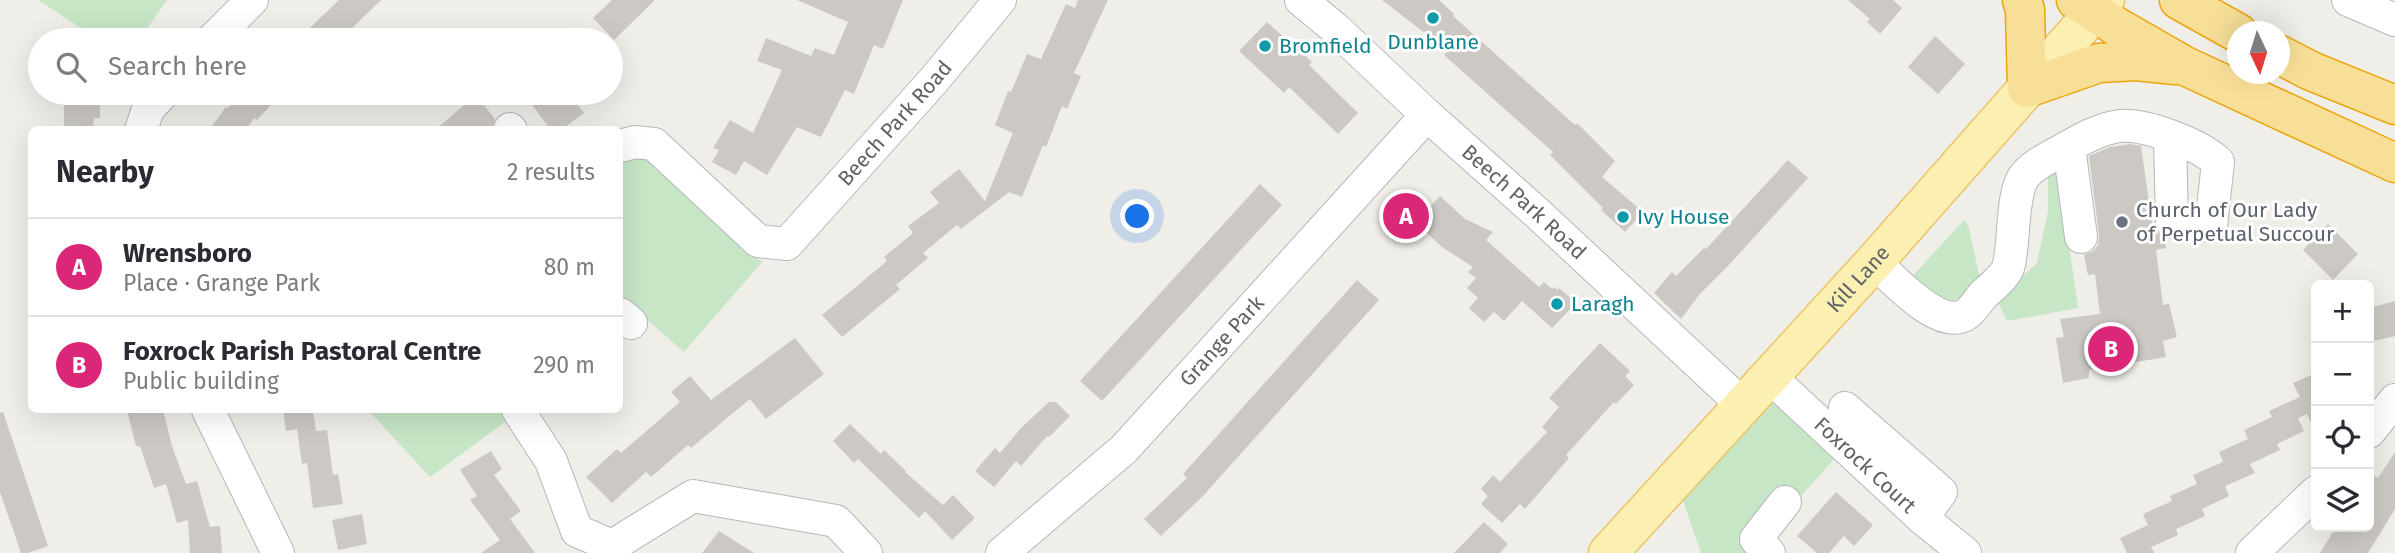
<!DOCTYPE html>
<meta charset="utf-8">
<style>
body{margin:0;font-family:"Fira Sans",sans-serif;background:#f2f2f3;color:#2b2b33}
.controls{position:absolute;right:21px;bottom:21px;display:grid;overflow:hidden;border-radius:10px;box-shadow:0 7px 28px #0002}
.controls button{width:63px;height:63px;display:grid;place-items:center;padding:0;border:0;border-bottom:2px solid #e1e1e2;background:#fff;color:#2b2b33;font:35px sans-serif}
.compass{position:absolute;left:2227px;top:21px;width:63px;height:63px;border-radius:50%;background:#fff;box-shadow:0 7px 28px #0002;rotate:176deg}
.you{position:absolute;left:1138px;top:217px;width:24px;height:24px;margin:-18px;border:5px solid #fff;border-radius:50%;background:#1a73e8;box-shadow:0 0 0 10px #1a73e833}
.badge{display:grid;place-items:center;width:46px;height:46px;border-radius:50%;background:#db2777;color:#fff;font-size:23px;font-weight:700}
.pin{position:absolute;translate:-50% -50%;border:4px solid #fff;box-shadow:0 2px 7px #0006}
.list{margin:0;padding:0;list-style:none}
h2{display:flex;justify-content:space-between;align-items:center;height:91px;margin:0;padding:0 28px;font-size:30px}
h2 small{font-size:23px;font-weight:400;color:#7c7c81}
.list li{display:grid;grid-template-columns:46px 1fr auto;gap:21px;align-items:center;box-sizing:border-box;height:98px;padding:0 28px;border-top:2px solid #e1e1e2}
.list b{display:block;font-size:26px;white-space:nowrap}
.list p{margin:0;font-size:23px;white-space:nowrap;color:#7c7c81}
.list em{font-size:23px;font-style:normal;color:#7c7c81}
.icon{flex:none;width:38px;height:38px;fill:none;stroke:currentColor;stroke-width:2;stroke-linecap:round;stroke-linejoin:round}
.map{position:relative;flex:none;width:2395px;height:553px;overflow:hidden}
.search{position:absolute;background:#fff;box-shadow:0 7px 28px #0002;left:28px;top:28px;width:595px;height:77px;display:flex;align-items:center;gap:18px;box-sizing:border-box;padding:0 24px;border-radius:38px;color:#7c7c81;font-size:26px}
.panel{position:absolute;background:#fff;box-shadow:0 7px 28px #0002;left:28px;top:126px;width:595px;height:287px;border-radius:10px}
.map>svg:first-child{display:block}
.green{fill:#c6e6c6}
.building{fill:#ccc9c4}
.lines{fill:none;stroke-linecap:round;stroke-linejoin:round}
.minor-casing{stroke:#b5b7bb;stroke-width:34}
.major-casing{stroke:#eac566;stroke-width:41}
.highway-casing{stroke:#eba50d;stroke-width:41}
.minor{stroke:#fff;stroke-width:32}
.major{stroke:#fbefb2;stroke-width:38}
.highway{stroke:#f7df97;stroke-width:38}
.culture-dot{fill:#0f9aa8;stroke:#fff;stroke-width:2.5}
.worship-dot{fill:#6b7280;stroke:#fff;stroke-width:2.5}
.labels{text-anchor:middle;stroke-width:6;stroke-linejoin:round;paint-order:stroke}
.culture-label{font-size:21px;fill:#0d838f;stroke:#fff;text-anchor:start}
.street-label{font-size:21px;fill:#5f6267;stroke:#fff}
.worship-label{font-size:21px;fill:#5b616d;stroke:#fff;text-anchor:start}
</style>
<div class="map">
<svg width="2395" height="553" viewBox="0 0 2395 553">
<rect width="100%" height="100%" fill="#f0eee8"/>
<!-- green -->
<path class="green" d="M38 0H167L139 40H99Z
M643 155 762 262 684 352 620 296V162Z
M2059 173 2078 308 2007 321 1997 300 2037 263 2048 211V174Z
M1964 220 1969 228 1980 279 1974 297 1948 309 1909 280Z
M1773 402 1834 459 1750 553H1701L1682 498Z
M368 410H504L509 419 430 477Z"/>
<!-- building -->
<path class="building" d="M339 0H381L340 40H297Z
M612 0H655L614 40 593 18Z
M797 0H903L883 49 874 45 854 94 845 90 821 137 797 127 767 175 744 161 736 175 712 162 719 150 713 148 730 120 753 133 782 70 757 61 766 38 811 56 815 48 834 55 848 22Z
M1078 0H1108L1074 73 1081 76 1067 109 1062 106 1046 147 1043 145 1022 197 1009 192 961 229 957 225 923 253 928 258 896 285 900 289 842 337 822 315 887 261 884 257 913 233 908 226 939 203 930 192 959 169 985 201 1013 133 995 125 1008 91 1011 92 1027 54 1041 59 1066 4 1075 8Z
M1382 0H1439L1454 14 1453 16 1575 125 1577 123 1615 161 1602 177 1643 212 1625 232 1601 210 1603 208 1550 155 1553 152 1444 55 1448 51Z
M1848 0H1893L1902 8 1880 34 1867 22 1870 19Z
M1267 22 1312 62 1309 65 1358 113 1338 134 1289 87 1284 93 1239 51Z
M1935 36 1965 64 1938 94 1908 67Z
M78 93H100V118H94L93 130H64V105H78Z
M242 93H282L257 120 254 118 246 130H209L226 107 228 108Z
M523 93H569L584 113 561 130H551Z
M476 95 495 119 492 130H435Z
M2130 144 2141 146 2152 223 2156 231 2165 238 2166 248 2156 250 2163 305 2169 304 2177 337 2163 341 2166 357 2089 370V378L2063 383 2056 338 2064 337 2060 319 2100 314 2095 274 2088 275 2084 255 2093 251 2098 245 2099 235 2089 156 2110 147Z
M1788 160 1808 178 1728 266 1699 295 1681 319 1654 293 1672 272 1676 276 1704 248 1706 249Z
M1260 184 1282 205 1102 401 1080 381Z
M1411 193 1428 209 1440 196 1465 219 1493 232 1486 240 1539 287 1544 282 1552 289 1554 287 1557 290 1559 288 1576 303 1552 328 1522 301 1504 321 1494 312 1484 322 1469 308 1478 298 1467 288 1476 278 1468 272 1473 267 1442 247 1416 223 1401 239 1384 222Z
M2328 224 2358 254 2333 280 2303 250Z
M1357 280 1379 300 1202 497 1161 536 1144 519 1187 478 1183 474Z
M2395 301V336L2369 342V308Z
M795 338 824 374 766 419 750 399 691 448 688 445 651 477 646 472 612 503 586 477 617 449 621 453 680 402 671 392 690 376 711 400Z
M1600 343 1630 371 1625 376 1634 385 1616 404 1614 402 1566 455 1569 458 1525 509 1520 504 1502 523 1481 504 1488 496 1481 489 1493 475 1500 482 1547 432 1542 427 1559 407 1549 398Z
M2316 373V434L2307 414 2298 418 2304 431 2277 444 2280 450 2250 464 2255 473 2225 486 2229 496 2202 509 2205 516 2176 529 2178 535 2151 547 2154 553H2127L2120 538 2148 525 2143 514 2172 501 2170 496 2197 484 2193 475 2223 462 2219 452 2248 439 2244 430 2272 417 2269 411 2300 397 2293 383Z
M1049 402H1056L1070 416 1049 437 1047 436 1021 466 1016 461 994 487 975 471 995 448 1000 453 1022 427Z
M127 410H163L172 446 186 484 197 481 210 527 220 526 222 553H190L188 520 177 523 166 484 154 488 140 446H136Z
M283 410H313L316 431 327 430 333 475 338 474 343 504 313 508 307 463 302 464 297 429 286 431Z
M3 412 48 546 28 553H21L0 492V413Z
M850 424 881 454 884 450 906 471 905 472 943 505 953 495 975 518 952 540 925 511 919 518 858 459 854 463 833 441Z
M491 451 502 469 494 475 521 511 510 519 535 553H481L500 540 470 500 477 496 460 470Z
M2395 452V509L2368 553H2320L2333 532 2335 533 2339 527H2369V472L2378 478Z
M1836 492 1873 525 1854 546 1844 536 1829 553H1817L1797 536Z
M362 514 367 544 338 550 332 520Z
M1484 522 1508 544 1500 553H1454Z
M719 531 754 553H702Z"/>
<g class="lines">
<!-- minor casing -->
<g class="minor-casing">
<g id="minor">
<path id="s1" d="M1301 0 1337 30 1427 115 1536 212 1744 406"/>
<path d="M2348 0 2395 20"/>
<path d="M212 40 252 0"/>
<path d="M510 129 511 130"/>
<path d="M141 130 148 109 163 93"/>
<path id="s2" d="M620 146 635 142 654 144 758 241 787 244 934 80 1000 0"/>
<path d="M2069 147 2081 237"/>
<path d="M1874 262C1894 279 1938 330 1965 315 1972 311 1978 301 1983 295 1991 288 2004 277 2008 268 2015 245 2011 198 2023 178 2030 167 2046 159 2057 153 2077 142 2097 129 2120 126 2145 123 2200 145 2218 162L2211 226 2172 222 2170 137"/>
<path d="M620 314 631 323"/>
<path id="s3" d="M1769 376 1922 518 1965 553"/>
<path d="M1845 408 1941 492 1922 518"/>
<path d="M208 410 278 553"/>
<path d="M518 410 551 461 577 531 612 546 693 496 836 521 866 553"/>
<path d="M2369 432 2395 400"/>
<path id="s4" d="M1002 553 1124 449 1427 115"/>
<path d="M1769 553 1756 539 1785 502"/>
<path d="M2252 553 2316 492"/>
</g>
</g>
<!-- major casing -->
<g class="major-casing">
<g id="major">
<path id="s5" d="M1608 553 1874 262 2105 0"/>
</g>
</g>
<!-- highway casing -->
<g class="highway-casing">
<path id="highway" d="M2022 0 2025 10 2027 88 2099 63 2136 61 2175 65
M2076 0 2117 27 2185 66 2395 163
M2179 0 2238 33
M2280 55 2311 71 2395 105"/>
</g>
<!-- minor -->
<use href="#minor" class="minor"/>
<!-- major -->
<use href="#major" class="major"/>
<!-- highway -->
<use href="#highway" class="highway"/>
</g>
<!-- markers -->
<g class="culture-dot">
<circle cx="1433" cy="18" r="7"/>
<circle cx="1265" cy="46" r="7"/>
<circle cx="1623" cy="217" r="7"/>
<circle cx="1557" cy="304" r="7"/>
</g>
<circle class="worship-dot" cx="2122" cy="222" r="7"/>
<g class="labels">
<!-- culture labels -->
<g class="culture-label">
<text x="1433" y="49" text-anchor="middle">Dunblane</text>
<text x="1279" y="53">Bromfield</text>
<text x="1637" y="224">Ivy House</text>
<text x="1571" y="311">Laragh</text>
</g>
<!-- street labels -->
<g class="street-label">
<text dy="7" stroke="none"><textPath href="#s2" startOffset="368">Beech Park Road</textPath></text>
<text dy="7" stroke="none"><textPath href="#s1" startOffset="301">Beech Park Road</textPath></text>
<text dy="7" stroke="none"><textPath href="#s5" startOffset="371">Kill Lane</textPath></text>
<text dy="7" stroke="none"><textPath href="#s4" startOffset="306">Grange Park</textPath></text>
<text dy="7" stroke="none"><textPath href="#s3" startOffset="131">Foxrock Court</textPath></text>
</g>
<!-- worship labels -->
<g class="worship-label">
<text x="2136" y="217">Church of Our Lady<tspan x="2136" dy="24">of Perpetual Succour</tspan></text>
</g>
</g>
</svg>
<div class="controls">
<button>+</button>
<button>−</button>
<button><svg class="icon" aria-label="locate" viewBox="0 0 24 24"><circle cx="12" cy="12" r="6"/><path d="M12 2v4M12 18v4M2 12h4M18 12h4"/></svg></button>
<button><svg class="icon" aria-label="layers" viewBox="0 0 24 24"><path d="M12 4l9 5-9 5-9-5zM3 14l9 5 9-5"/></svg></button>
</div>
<svg class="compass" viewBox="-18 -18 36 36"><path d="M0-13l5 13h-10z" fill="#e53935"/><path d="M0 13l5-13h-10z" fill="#7c7c81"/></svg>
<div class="you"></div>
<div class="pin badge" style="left:1406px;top:216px">A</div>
<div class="pin badge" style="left:2111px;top:349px">B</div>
<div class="search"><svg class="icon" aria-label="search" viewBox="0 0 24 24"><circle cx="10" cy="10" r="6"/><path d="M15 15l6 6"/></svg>Search here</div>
<section class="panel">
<h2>Nearby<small>2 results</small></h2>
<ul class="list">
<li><span class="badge">A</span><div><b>Wrensboro</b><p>Place · Grange Park</p></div><em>80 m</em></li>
<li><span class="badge">B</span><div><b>Foxrock Parish Pastoral Centre</b><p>Public building</p></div><em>290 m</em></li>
</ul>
</section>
</div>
